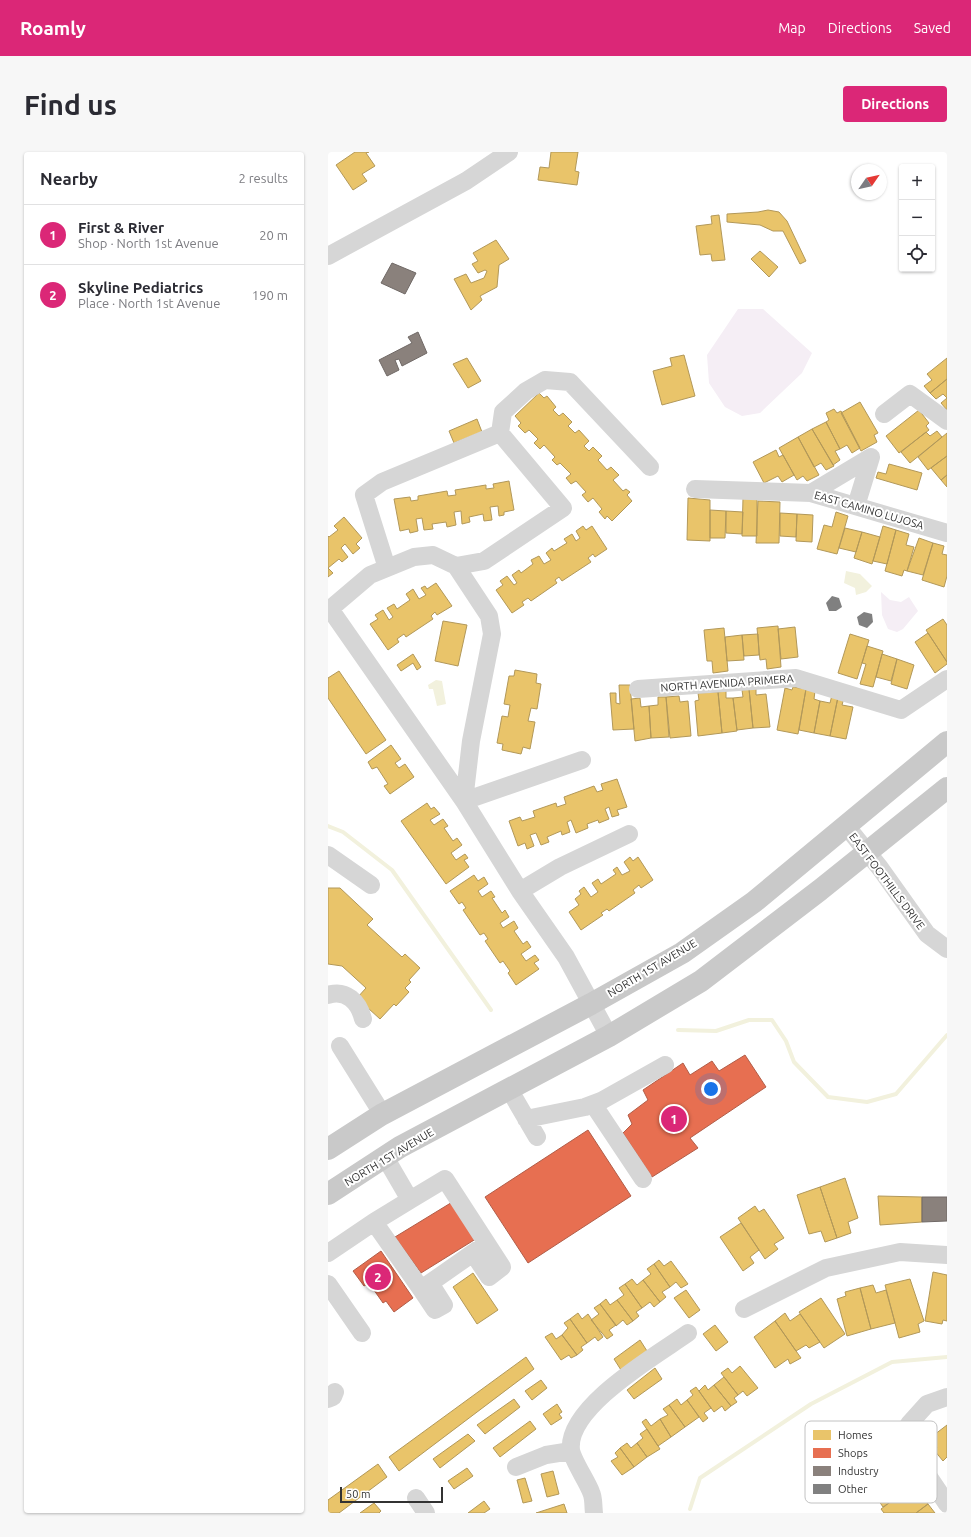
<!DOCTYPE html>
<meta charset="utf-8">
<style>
body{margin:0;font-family:Ubuntu,sans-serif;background:#f7f7f7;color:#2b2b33}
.controls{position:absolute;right:12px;top:12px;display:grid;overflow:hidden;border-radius:4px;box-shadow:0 1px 3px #0004}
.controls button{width:36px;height:36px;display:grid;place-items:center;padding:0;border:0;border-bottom:1px solid #e1e1e2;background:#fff;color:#2b2b33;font:20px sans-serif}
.compass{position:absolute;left:523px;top:12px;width:36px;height:36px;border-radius:50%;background:#fff;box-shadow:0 1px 3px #0004;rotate:56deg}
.scale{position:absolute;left:12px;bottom:10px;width:103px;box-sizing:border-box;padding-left:4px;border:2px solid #323232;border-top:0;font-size:11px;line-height:14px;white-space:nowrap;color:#323232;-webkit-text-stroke:3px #fff;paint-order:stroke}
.you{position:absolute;left:383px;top:937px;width:14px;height:14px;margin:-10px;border:3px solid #fff;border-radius:50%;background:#1a73e8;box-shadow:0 0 0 6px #1a73e833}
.badge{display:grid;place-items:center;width:26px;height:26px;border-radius:50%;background:#db2777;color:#fff;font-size:13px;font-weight:700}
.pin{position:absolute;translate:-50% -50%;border:2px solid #fff;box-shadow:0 1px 4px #0006}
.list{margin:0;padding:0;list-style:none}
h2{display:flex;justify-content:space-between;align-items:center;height:52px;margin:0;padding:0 16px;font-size:17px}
h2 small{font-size:13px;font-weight:400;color:#7c7c81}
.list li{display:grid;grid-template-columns:26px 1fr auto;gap:12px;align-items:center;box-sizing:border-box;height:60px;padding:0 16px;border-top:1px solid #e1e1e2}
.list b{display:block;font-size:15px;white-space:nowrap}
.list p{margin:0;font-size:13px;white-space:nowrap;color:#7c7c81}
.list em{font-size:13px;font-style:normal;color:#7c7c81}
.icon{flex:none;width:22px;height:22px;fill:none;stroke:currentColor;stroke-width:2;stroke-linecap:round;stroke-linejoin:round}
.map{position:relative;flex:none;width:619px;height:1361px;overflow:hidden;border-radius:4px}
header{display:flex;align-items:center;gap:24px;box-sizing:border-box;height:56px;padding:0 20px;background:#db2777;color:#fff}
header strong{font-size:19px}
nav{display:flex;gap:22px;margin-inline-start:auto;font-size:14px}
.intro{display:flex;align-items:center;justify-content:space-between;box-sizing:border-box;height:96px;padding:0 24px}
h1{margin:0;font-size:28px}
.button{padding:10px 18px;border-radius:4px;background:#db2777;color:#fff;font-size:14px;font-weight:700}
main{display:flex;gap:24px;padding:0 24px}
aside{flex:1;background:#fff;border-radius:4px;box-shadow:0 1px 3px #0004}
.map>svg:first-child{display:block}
.green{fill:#f5eef5}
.water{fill:#f2f1dd}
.homes{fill:#e9c46a;stroke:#b29859}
.shops{fill:#e76f51;stroke:#b15d48}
.industry{fill:#8a817c;stroke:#706966}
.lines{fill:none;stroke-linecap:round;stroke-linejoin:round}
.stream{stroke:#f2f1dd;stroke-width:4}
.building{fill:#808080}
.minor{stroke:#d6d6d6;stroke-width:18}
.major{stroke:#c9c9c9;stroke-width:22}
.labels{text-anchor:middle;stroke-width:4;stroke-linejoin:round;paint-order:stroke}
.street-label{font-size:11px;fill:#323232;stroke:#fff}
.key{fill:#fff;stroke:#c2c2c2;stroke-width:1}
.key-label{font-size:11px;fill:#323232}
</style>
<header>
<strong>Roamly</strong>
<nav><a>Map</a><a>Directions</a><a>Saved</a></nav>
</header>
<div class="intro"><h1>Find us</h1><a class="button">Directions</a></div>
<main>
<aside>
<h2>Nearby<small>2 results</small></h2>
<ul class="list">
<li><span class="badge">1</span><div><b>First &amp; River</b><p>Shop · North 1st Avenue</p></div><em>20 m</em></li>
<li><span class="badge">2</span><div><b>Skyline Pediatrics</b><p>Place · North 1st Avenue</p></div><em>190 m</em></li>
</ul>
</aside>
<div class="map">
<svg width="619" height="1361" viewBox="0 0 619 1361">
<rect width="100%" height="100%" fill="#fff"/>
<!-- green -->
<path class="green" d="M410 157H435L484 201 474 221 432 261 414 264 397 255 381 231 379 203Z
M553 440 562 448 573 450 581 445 590 459 575 477 569 480 560 477 554 463Z"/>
<!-- water -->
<path class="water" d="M518 419 532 422 544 434 538 440 528 443 527 436 516 431Z
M108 528 114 529 118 552 109 554 105 537H101L100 533Z"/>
<!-- homes -->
<path class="homes" d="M27 0H41L38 1 47 14 34 22 39 29 25 38 8 13Z
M223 0H250L247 19 251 20 249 33 210 28 212 15 221 16Z
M440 58 451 60 459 69 478 109 472 112 455 79H445L432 73 399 70V62L430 60Z
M391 63 397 108 384 109 383 102 372 103 368 74 384 72 383 64Z
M168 88 181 107 171 113 169 135 152 144 154 148 143 158 126 127 138 122 143 131 156 126 159 119 157 118 150 121 144 112 150 109 145 101Z
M432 99 450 115 441 125 423 107Z
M356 203 367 244 334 253 325 219 344 214 342 206Z
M139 206 153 229 140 236 125 212Z
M619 206V227L602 241 596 234 604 228 599 222Z
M619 227V246L615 242 608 247 602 241Z
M211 241 216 246 219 244 228 255 225 258 231 264 235 261 244 270 240 274 247 281 251 278 261 289 256 294 261 299 265 295 274 304 270 308 279 318 283 315 291 323 285 328 295 339 298 337 302 340 299 343 304 349 284 369 279 364 277 367 271 360 274 357 265 346 260 350 254 343 258 340 248 329 243 332 238 326 243 322 232 311 229 313 224 308 227 305 216 293 212 297 206 291 210 287 201 278 197 281 190 274 193 271 187 264Z
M619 246V258L613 251Z
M532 250 550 281 546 283 549 290 533 299 513 261Z
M506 257 509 261 513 259 532 296 524 301 519 293 512 297 498 270 501 268 498 261Z
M591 258 601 271 598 274 601 278 571 301 558 284Z
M149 267 154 280 126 291 121 279Z
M498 270 512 297 507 299 512 308 505 313 484 277Z
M484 277 506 314 498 318 493 311 486 315 470 285Z
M609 279 614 285 582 311 573 300 598 280 602 284Z
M619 281V304L600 318 590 305Z
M470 285 491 323 479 329 475 324 469 328 451 296Z
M448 298 451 305 455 303 466 323 454 330 450 324 436 331 425 310Z
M619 304V323L613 328 603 316Z
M561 312 594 321 589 338 548 326 550 320 558 322Z
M619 323V335L613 328Z
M181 329 186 358 176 360V363L171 364 170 354 162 355 164 368 156 369 155 362 141 365 142 370 134 372 133 359 126 360 128 373 119 375 118 370 104 372 105 377 96 378 94 366 88 367 90 379 82 381 81 377 72 379 66 347 82 345 83 349 90 348V344L119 339 120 344 128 343 127 338 158 333V337L166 336 165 332Z
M360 346 382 348V389L359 388Z
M415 346H429V384H414Z
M430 349 452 350 451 391H428Z
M382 358 398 359 397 386H382Z
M398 359 415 360 414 382 398 381Z
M508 360 520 364 509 402 489 397 496 373 504 375Z
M452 361 469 362 468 385 452 384Z
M469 362 485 363 484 390 468 389Z
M16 365 34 386 28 392 32 396 25 402 17 392 13 396 20 405 14 410 11 407 0 416 5 421 0 425V384L1 385 10 378 6 374Z
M255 374 258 378 264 374 279 397 267 405 265 402 260 406 263 410 234 429 231 425 227 428 229 431 203 449 200 446 194 450 196 453 184 461 168 438 175 433 172 429 179 424 186 433 189 431 184 423 191 418 193 421 205 412 203 408 211 404 216 412 223 408 218 401 224 396 226 399 239 391 236 387 244 382 248 389 252 386 248 379Z
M555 374 568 378 559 412 545 409Z
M517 376 534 380 528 400 511 396Z
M568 378 581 382 578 393 586 395 579 419 576 418 574 424 557 419Z
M534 380 552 385 544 412 526 406Z
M591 386 605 391 595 423 579 419Z
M605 391 616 394 614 402 619 403V424L616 435 594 428Z
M108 431 124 454 109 463 107 460 103 464 105 467 78 485 76 482 69 487 71 490 60 498 42 472 50 467 47 463 55 458 61 468 65 465 59 456 66 452 69 457 82 448 78 442 85 437 91 447 98 443 93 436 97 434 99 437Z
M615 467 619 473V510L598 478Z
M115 469 139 473 130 514 107 509Z
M450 474 453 515 439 517 438 507 432 508 429 476Z
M467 475 470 505 453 507 450 477Z
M396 476 400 519 385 521 384 509H379L376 478Z
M600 481 619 510V512L607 521 587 490Z
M430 482 431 503 416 504 414 483Z
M522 482 541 488 529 527 510 521Z
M414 483 416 508 399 509 397 485Z
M539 494 555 499 545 535 532 532 538 512 534 511Z
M85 502 93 515 89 518 85 511 73 519 69 513Z
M554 502 569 507 563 529 548 525Z
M569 507 586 513 579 537 563 532Z
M187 518 209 522 208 531 213 532 209 557 203 556 200 569 207 570 202 597 195 595 193 602 174 598 175 592 169 591 174 564 180 565 182 553 176 552 181 524H186Z
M11 519 58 588 38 602 0 546V526Z
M291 533H302L306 577 285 578 282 541H288V551L292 552Z
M465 535 478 537 470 582 449 578 457 536 464 538Z
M428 536V543L438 542 442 575 425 576 421 537Z
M421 537 425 576 409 578 405 546 415 545 414 538Z
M478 537 487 539 486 547 492 549 486 581 471 578Z
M398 539V546H405L409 579 394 581 390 540Z
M390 540 394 581 370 584 367 549 371 548 370 541Z
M504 543 510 545 502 584 486 581 492 549 502 551Z
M351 544 352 550 360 549 363 584 342 586 338 545Z
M330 545H338L341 585 323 586 321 554 330 553Z
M510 545 516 546 514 553 525 555 518 587 502 584Z
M312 546 313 555 321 554 323 586 307 589 303 547Z
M63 593 73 607 67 611 71 616 77 612 86 625 62 642 56 634 60 632 49 615 44 617 40 610Z
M289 627 299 655 289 658 291 663 284 665 281 655 277 657 281 667 271 671 270 668 259 672 260 676 248 681 243 668 239 670 242 680 234 683 233 679 219 685 221 690 213 693 208 681 202 683 206 694 199 697 197 691 190 694 181 669 192 665 194 669 207 665 205 659 228 651 229 655 238 652 236 645 266 634 269 640 275 638 273 632Z
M99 651 103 657 106 655 112 662 102 668 106 673 115 667 120 674 116 676 125 689 129 686 134 693 123 701 128 708 137 702 140 706 136 708 141 715 118 732 73 669Z
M302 705 305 709 310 705 325 728 313 736 311 733 305 738 307 741 281 759 279 757 273 761 275 763 253 778 241 760 251 753 247 747 253 742 251 739 256 735 263 745 270 740 264 731 270 727 273 732 288 722 285 718 289 715 294 723 302 719 296 710Z
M146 723 150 729 156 725 160 732 150 739 154 745 163 739 167 745 164 746 174 761 177 758 181 765 172 771 175 776 186 769 190 776 186 779 195 792 199 789 203 795 193 802 198 809 207 803 211 808 206 811 211 817 188 833 180 821 182 819 175 809 172 811 157 789 160 787 156 781 152 783 135 758 138 756 134 750 131 752 122 739Z
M0 736H12L45 767 39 773 74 805 77 802 92 816 81 828 83 830 77 836 81 840 68 854 66 852 52 867 29 846 38 836 14 814 0 812Z
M517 1026 530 1066 520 1070 523 1081 509 1086 492 1035Z
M492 1035 509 1086 497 1090 493 1079 481 1082 469 1043Z
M550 1044 594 1045V1070L552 1073Z
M427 1054 431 1060 436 1057 456 1086 446 1092 450 1097 437 1107 410 1066Z
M413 1071 431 1098 422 1105 426 1111 415 1119 392 1085Z
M331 1108 336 1114 343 1109 360 1132 353 1136 348 1130 342 1135 326 1112Z
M326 1112 342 1135 334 1140 338 1145 332 1150 315 1128 323 1122 319 1117Z
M605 1120 619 1123V1169L615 1168 614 1172 597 1169Z
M145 1121 170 1158 149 1172 125 1135Z
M304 1127 309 1133 315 1128 332 1150 326 1155 322 1150 314 1156 297 1132Z
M582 1127 596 1169 590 1172 592 1180 571 1186 557 1133Z
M297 1132 314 1156 308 1160 311 1164 305 1169 289 1148 296 1143 291 1136Z
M545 1133 548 1141 558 1138 567 1171 543 1177 532 1136Z
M532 1136 543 1177 519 1184 509 1147 518 1144 517 1140Z
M358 1138 372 1158 361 1166 346 1146Z
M493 1146 517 1182 496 1196 471 1160Z
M278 1147 282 1153 289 1148 305 1169 299 1173 295 1168 288 1174 272 1152Z
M272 1152 288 1173 281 1178 285 1183 279 1187 263 1168 271 1162 266 1156Z
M250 1161 254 1167 260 1162 275 1185 270 1189 267 1185 259 1191 242 1167Z
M457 1161 462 1169 472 1162 492 1190 481 1196 478 1193 468 1199 447 1169Z
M242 1167 259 1191 253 1195 255 1198 249 1203 234 1183 240 1176 236 1171Z
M447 1169 473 1206 462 1212 460 1207 447 1216 426 1185Z
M387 1173 400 1190 388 1199 375 1182Z
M224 1181 228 1187 234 1183 249 1203 243 1206 241 1203 233 1208 217 1185Z
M312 1188 319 1199 293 1218 286 1207Z
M198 1205 206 1217 71 1319 61 1305Z
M412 1214 430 1236 419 1244 415 1239 410 1243 393 1221 400 1216 404 1221Z
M327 1216 334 1227 306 1247 299 1238Z
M396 1225 410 1243 406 1246 409 1250 403 1254 386 1233Z
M213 1228 219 1236 204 1248 197 1239Z
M377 1233 380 1238 386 1233 403 1254 397 1259 394 1254 386 1260 371 1239Z
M368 1235 383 1256 376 1261 380 1266 375 1270 359 1248 365 1243 362 1239Z
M186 1247 192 1255 157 1282 149 1273Z
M349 1247 353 1253 359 1248 371 1265 357 1275 341 1253Z
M229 1252 234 1260 231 1262 234 1266 223 1273 215 1262Z
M341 1253 357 1275 343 1285 332 1267 340 1263 335 1257Z
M318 1267 323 1274 332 1267 343 1285 330 1294 314 1270Z
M202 1269 208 1277 172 1305 165 1296Z
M619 1273V1305L615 1309 606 1298 609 1296 602 1286Z
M319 1277 332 1297 319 1305 309 1291 315 1286 312 1282Z
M140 1282 147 1289 112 1316 105 1307Z
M299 1291 303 1296 309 1291 319 1305 306 1315 292 1296Z
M292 1296 306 1315 294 1323 283 1309 290 1305 287 1301Z
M572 1309 580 1320 574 1326 582 1336 555 1355 540 1333Z
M50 1312 59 1325 11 1361H0V1348Z
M139 1316 145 1324 126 1337 120 1329Z
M225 1319 231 1342 219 1345 213 1322Z
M197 1326 204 1349 195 1351 189 1328Z
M580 1337 586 1346 593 1341 600 1352 588 1361H556L553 1357Z
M156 1349 162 1357 156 1361H140Z
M46 1351 53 1359 51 1361H32Z
M236 1352 239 1361H208Z
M600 1352 607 1361H588Z"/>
<!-- shops -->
<path class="shops" d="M417 903 438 935 362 986 370 996 324 1025 295 981 304 972 300 963 320 948 315 938 355 911 362 923 384 909 391 919Z
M260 978 303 1044 200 1111 157 1045Z
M126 1049 151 1085 93 1121 67 1085Z
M53 1099 85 1146 66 1160 58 1149 55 1151 41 1131 36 1134 25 1119Z"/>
<!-- industry -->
<path class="industry" d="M64 111 88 121 77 142 53 131Z
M90 180 99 201 74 214 71 207 67 208 71 218 59 224 51 208 84 191 80 185Z
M594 1045H619V1069L594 1070Z"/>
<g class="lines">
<!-- stream -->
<path class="stream" d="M0 674 15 680 64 718 163 858
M350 878 388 879 421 868H444L458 889 466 910 500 945 539 950 568 942 619 883
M362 1357 372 1326 483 1252 564 1210 619 1205"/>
</g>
<!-- building -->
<path class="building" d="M504 444 511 446 514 455 508 459H501L498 451Z
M536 460 544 462 545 470 539 476 531 473 529 465Z"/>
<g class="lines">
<!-- minor -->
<path class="minor" d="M0 104 138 29 181 0
M556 262 582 242 619 269
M367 337 483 341 619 381
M483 341 543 305 528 354
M128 414 156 409 235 356 172 281 175 260 198 239 217 228 242 230 322 315
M59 416 36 343 54 330 172 281
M310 537 468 526 573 558 619 527
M136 649 143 589 164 482 161 464 128 414 105 403 86 405 42 423 2 457 136 649 192 739 238 805 281 884
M136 649 254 608
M519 675 552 716 599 782 619 797
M0 703 43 733
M192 739 232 715 301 682
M0 843C18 837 31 850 35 867
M12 894 55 963
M181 937 209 985
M265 952 315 1027
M198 967 257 955 273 949 337 913
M57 1005 82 1048 117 1027 174 1115 161 1125 145 1101 158 1092
M82 1048 46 1070 93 1137
M0 1101 46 1070
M102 1131 93 1137 107 1158 116 1153 102 1131 145 1101
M0 1132 34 1181
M416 1157 498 1116 572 1100 619 1103
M619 1245 599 1252 581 1272 580 1294 619 1352
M0 1247 5 1245 7 1240
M188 1315 218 1303 243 1299
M88 1346 98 1361
M266 1361C265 1354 266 1346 263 1340 259 1329 245 1309 243 1298 238 1255 329 1203 360 1181"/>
<!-- major -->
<path class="major" d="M0 997 53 963 263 852 354 801 426 750 619 590
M0 1042 72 995 281 884 373 829 492 738 619 636"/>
</g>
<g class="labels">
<!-- street labels -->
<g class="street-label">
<text transform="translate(541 358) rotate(16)" y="4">EAST CAMINO LUJOSA</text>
<text transform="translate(399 531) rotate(-4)" y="4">NORTH AVENIDA PRIMERA</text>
<text transform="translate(559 729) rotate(53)" y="4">EAST FOOTHILLS DRIVE</text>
<text transform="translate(324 816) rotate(-31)" y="4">NORTH 1ST AVENUE</text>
<text transform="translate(61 1005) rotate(-31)" y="4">NORTH 1ST AVENUE</text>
</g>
</g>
<!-- legend -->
<rect x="477" y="1269" width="132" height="82" rx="6" class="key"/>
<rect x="485" y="1278" width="18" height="10" fill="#e9c46a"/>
<rect x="485" y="1296" width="18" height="10" fill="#e76f51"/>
<rect x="485" y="1314" width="18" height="10" fill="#8a817c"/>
<rect x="485" y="1332" width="18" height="10" fill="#808080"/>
<g class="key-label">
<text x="510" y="1287">Homes</text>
<text x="510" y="1305">Shops</text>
<text x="510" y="1323">Industry</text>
<text x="510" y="1341">Other</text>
</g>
</svg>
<div class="controls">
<button>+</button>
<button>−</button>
<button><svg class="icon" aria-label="locate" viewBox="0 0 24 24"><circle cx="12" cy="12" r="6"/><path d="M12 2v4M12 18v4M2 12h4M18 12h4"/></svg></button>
</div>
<svg class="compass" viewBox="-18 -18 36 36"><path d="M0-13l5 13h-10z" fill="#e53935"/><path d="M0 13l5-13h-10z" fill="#7c7c81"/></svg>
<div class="scale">50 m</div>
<div class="you"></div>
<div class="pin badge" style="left:346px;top:967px">1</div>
<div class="pin badge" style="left:50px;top:1125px">2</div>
</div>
</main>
